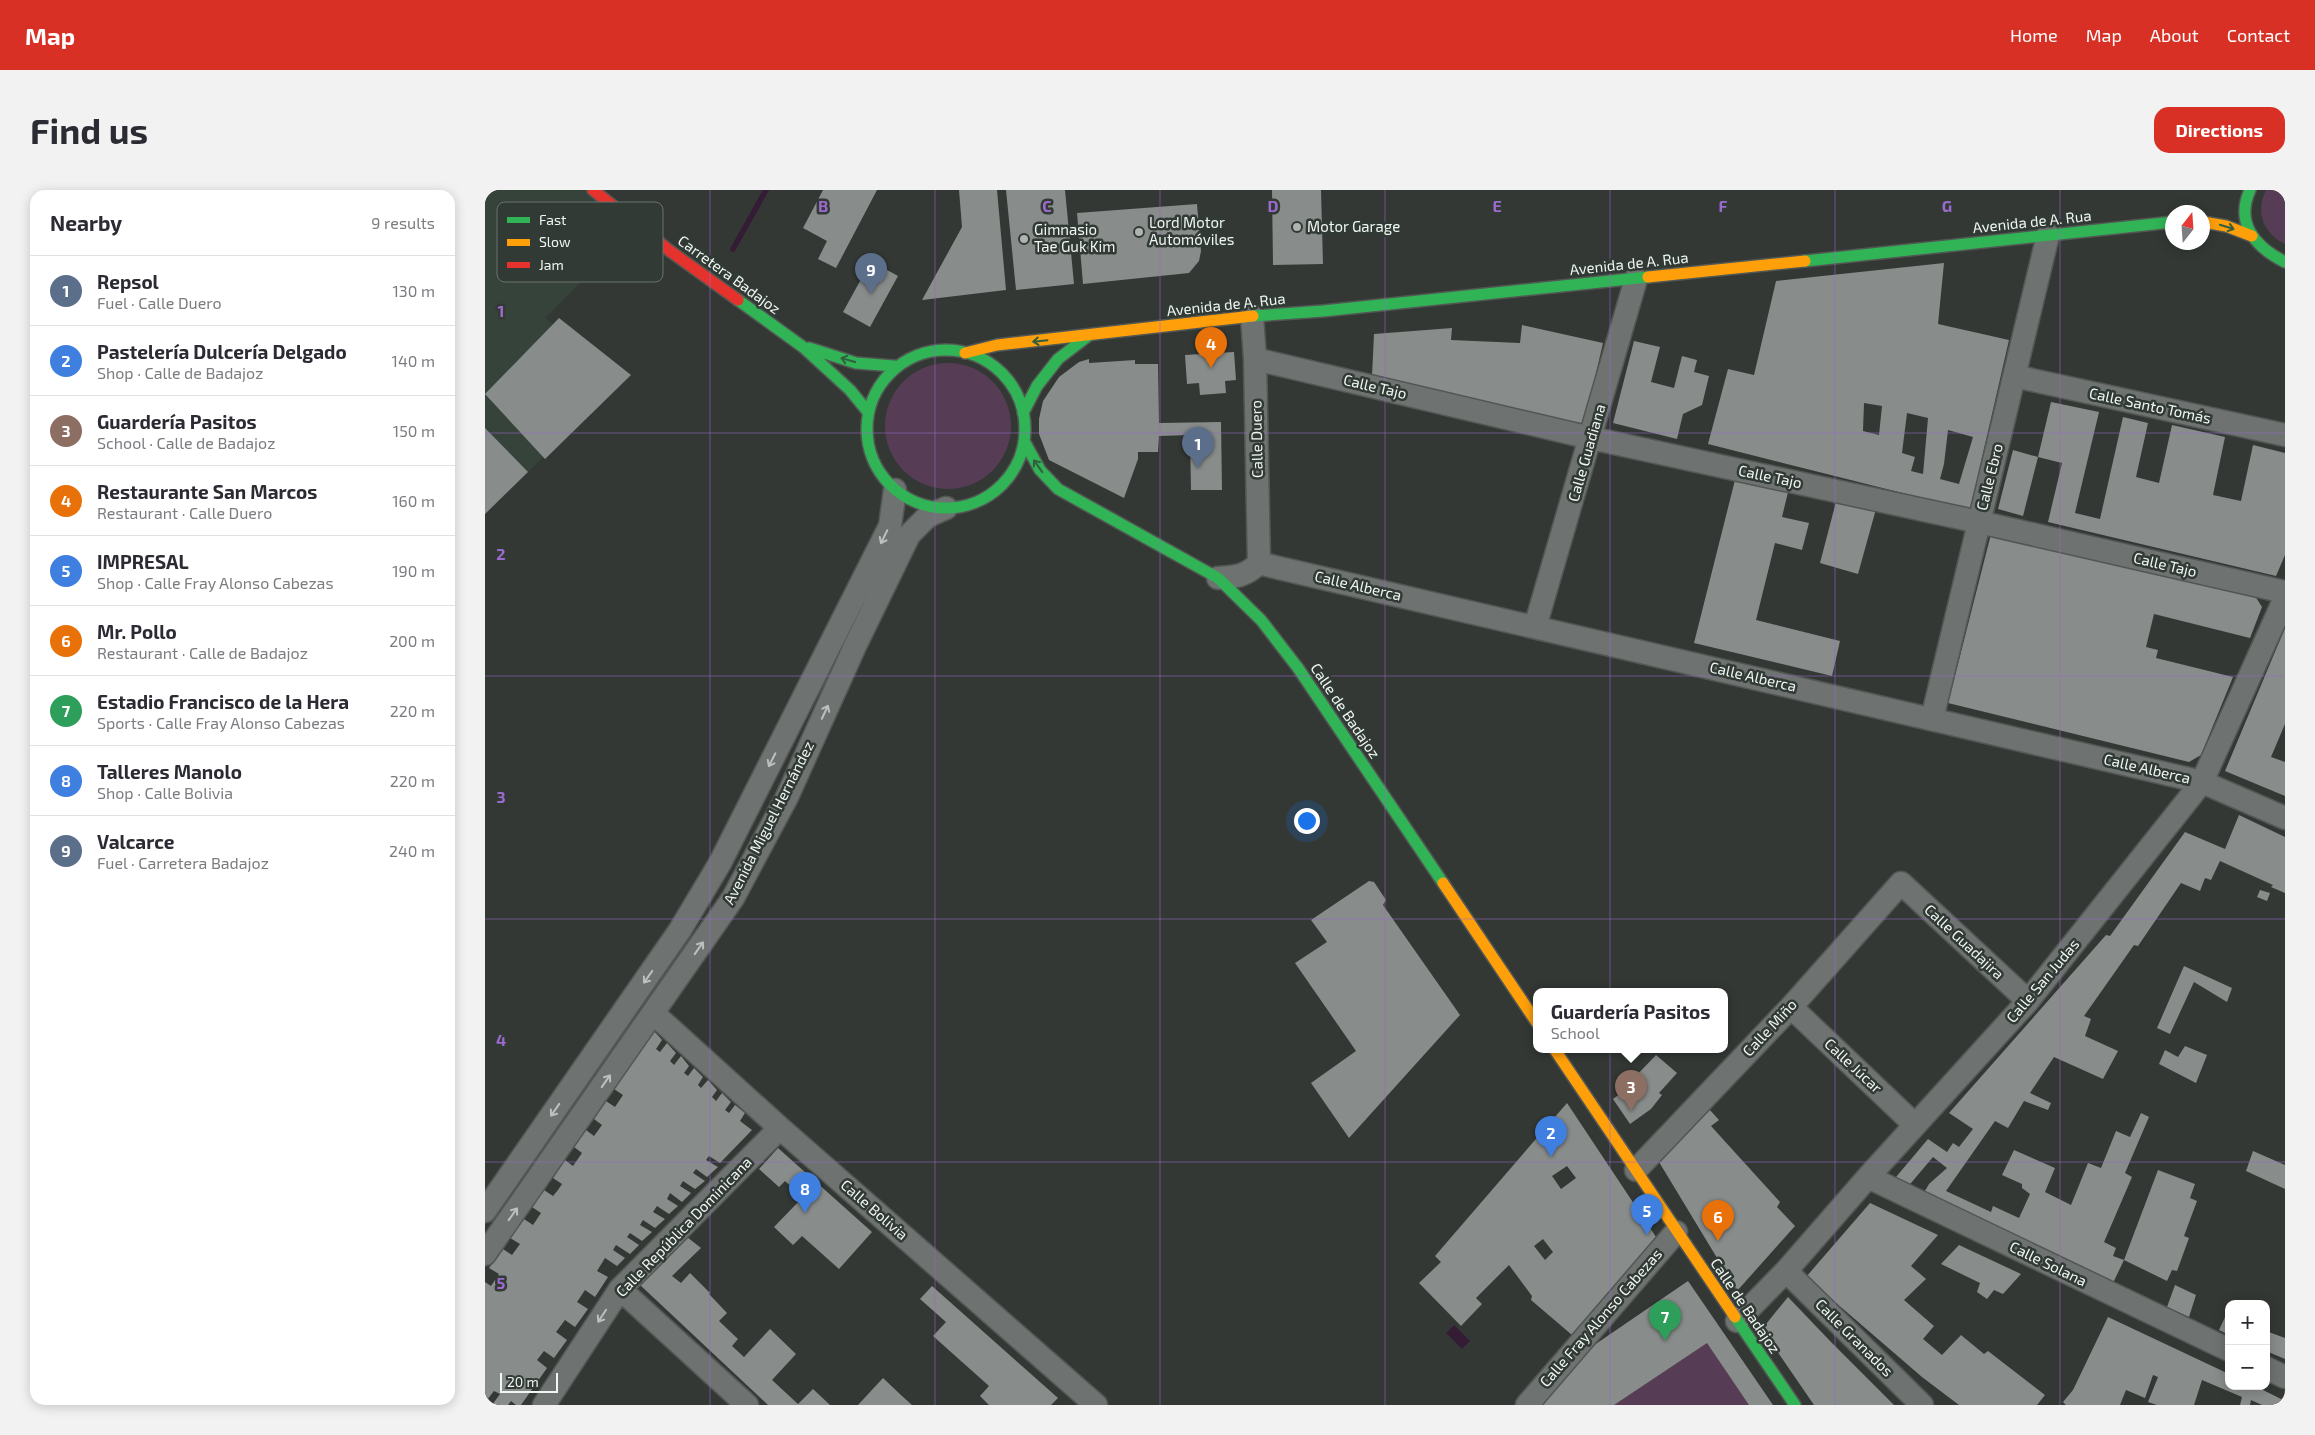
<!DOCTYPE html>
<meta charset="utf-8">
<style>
body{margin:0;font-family:"Exo 2",sans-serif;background:#f2f2f3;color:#2b2b33}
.controls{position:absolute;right:15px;bottom:15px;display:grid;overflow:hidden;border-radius:10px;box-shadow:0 2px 12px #0003}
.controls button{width:45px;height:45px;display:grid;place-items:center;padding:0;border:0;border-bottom:1px solid #e1e1e2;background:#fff;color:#2b2b33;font:25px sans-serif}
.compass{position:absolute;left:1680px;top:15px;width:45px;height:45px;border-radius:50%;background:#fff;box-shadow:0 2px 12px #0003;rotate:17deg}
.scale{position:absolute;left:15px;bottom:12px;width:58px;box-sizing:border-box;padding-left:5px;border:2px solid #f0f6f2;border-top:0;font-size:14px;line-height:18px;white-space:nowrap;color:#f0f6f2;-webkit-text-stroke:4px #313a35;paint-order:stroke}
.you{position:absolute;left:821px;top:630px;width:18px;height:18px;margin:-12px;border:4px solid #fff;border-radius:50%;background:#1a73e8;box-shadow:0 0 0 8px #1a73e833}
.badge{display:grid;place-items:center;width:32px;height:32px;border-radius:50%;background:#d93025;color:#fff;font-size:16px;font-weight:700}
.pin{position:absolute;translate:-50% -41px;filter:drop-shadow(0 1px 2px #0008)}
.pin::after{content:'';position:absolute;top:26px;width:18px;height:15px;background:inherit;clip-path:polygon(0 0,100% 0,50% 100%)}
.popup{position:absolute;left:1048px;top:798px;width:195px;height:65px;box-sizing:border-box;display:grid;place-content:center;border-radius:10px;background:#fff;filter:drop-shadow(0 1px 4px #0005);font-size:16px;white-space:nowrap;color:#7c7c81}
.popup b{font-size:19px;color:#2b2b33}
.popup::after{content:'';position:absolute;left:50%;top:100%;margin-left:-10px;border:10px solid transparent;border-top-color:#fff}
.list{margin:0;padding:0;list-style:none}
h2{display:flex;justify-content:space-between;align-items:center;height:65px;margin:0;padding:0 20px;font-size:21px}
h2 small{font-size:16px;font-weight:400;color:#7c7c81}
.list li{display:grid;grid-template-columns:32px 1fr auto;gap:15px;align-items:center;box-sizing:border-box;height:70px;padding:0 20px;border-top:1px solid #e1e1e2}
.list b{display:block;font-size:19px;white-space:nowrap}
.list p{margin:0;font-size:16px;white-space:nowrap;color:#7c7c81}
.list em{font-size:16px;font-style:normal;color:#7c7c81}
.map{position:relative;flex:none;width:1800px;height:1215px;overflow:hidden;border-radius:15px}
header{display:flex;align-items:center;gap:30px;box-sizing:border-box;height:70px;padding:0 25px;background:#d93025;color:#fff}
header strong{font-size:24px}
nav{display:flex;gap:28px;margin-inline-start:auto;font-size:18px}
.intro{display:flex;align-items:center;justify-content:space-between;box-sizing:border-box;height:120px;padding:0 30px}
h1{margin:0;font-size:35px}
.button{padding:12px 22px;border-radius:15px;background:#d93025;color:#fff;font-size:18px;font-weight:700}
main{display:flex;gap:30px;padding:0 30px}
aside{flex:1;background:#fff;border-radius:15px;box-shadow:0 2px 12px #0003}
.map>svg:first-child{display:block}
.built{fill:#36433b}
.green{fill:#563d55}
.water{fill:#341c34}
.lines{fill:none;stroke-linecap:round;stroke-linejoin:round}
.stream{stroke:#341c34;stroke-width:5.5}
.building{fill:#888c8a;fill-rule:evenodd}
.street-casing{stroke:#525754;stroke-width:25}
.fast-casing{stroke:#525754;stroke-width:14}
.slow-casing{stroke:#525754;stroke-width:14}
.jam-casing{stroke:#525754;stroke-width:14}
.street{stroke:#6e7270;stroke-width:22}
.fast{stroke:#30b455;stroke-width:11}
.slow{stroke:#ff9f0a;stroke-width:11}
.jam{stroke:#e5322d;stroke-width:11}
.oneway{stroke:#315f3f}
.oneway2{stroke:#bcc1be}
.grid{fill:none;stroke:#9e69ce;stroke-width:1;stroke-opacity:0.55}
.poi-dot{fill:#aeb4b0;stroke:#313a35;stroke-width:2}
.labels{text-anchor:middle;stroke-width:5;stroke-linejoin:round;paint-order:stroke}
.street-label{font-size:15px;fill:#f0f6f2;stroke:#313a35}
.poi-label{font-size:15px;fill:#f0f6f2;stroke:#313a35;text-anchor:start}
.key{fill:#313a35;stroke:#6a726e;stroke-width:1}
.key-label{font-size:14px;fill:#f0f6f2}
.grid-label{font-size:16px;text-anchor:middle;font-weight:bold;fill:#9e69ce;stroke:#313a35;stroke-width:5;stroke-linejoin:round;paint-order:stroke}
</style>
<header>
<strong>Map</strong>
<nav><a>Home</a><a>Map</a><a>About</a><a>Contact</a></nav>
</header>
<div class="intro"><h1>Find us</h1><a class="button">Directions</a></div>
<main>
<aside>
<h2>Nearby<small>9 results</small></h2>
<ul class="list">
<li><span class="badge" style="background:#5c6f8a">1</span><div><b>Repsol</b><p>Fuel · Calle Duero</p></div><em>130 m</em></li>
<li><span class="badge" style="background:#3f7fe0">2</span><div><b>Pastelería Dulcería Delgado</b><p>Shop · Calle de Badajoz</p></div><em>140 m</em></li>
<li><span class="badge" style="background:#8d6e63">3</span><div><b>Guardería Pasitos</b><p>School · Calle de Badajoz</p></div><em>150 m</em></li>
<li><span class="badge" style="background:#e8710a">4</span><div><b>Restaurante San Marcos</b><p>Restaurant · Calle Duero</p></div><em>160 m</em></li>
<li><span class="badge" style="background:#3f7fe0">5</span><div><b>IMPRESAL</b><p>Shop · Calle Fray Alonso Cabezas</p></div><em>190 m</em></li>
<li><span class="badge" style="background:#e8710a">6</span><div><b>Mr. Pollo</b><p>Restaurant · Calle de Badajoz</p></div><em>200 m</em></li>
<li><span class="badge" style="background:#2e9e5b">7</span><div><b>Estadio Francisco de la Hera</b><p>Sports · Calle Fray Alonso Cabezas</p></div><em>220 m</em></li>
<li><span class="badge" style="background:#3f7fe0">8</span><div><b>Talleres Manolo</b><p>Shop · Calle Bolivia</p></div><em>220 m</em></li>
<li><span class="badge" style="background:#5c6f8a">9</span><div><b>Valcarce</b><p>Fuel · Carretera Badajoz</p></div><em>240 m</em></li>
</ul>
</aside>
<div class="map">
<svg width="1800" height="1215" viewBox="0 0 1800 1215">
<rect width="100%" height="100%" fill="#333835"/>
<!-- built -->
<path class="built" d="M0 0H107L147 32 120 68 60 128 138 191 0 323Z"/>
<!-- green -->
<path class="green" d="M1781 0H1800V54C1778 43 1770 22 1781 0Z
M400 236a63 63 0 1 1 126 0a63 63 0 1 1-126 0Z
M1203 1091 1288 1215H1055L1102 1160Z"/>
<!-- water -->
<path class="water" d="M969 1135 985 1151 977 1159 961 1143Z"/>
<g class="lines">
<!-- stream -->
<path class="stream" d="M248 59 281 0"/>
</g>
<!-- building -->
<path class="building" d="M338 0H392L351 78 333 69 342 51 318 38Z
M474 0H512L521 100 437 110 477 37Z
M521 0H580L589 94 531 100Z
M787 0H836L838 74 788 75Z
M712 14 716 61 714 71 704 83 598 94 592 23Z
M386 71 413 86 385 137 358 122Z
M1459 73 1453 134 1524 150 1485 320 1223 254 1243 179 1269 185 1291 91ZM1379 213 1397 216 1394 245 1378 241ZM1422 223 1443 228 1438 284 1426 281 1430 267 1417 263ZM1463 240 1488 247 1474 294 1455 289 1459 274Z
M74 128 146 185 60 269 0 204Z
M1037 135 1118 153 1099 235 887 186 889 144 967 138 966 150 1035 153Z
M1149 151 1175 157 1166 192 1189 198 1197 166 1212 170 1209 182 1224 186 1217 215 1198 224 1192 249 1128 233Z
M749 162 751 190 740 191 741 203 715 205 714 193 702 194 700 165Z
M604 169V173L650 170V174H673L674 233 736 232 737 300H706L705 245 674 246 673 262H653V269L639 308 564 270 554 244V229L558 211 574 187 594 172Z
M1566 212 1614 222 1590 323 1615 329 1638 227 1663 233 1651 287 1674 293 1687 235 1740 247 1728 305 1756 311 1768 255 1800 263V365L1791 386 1563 332 1577 273 1553 267Z
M0 238 43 282 0 324Z
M1528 260 1553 267 1538 326 1513 319Z
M1251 286 1304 298 1297 327 1324 333 1317 360 1290 353 1271 430 1355 451 1347 486 1209 453Z
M1352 308 1391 319 1373 384 1335 373Z
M1506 344 1770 406 1777 417 1765 448 1669 424 1661 457 1673 460 1671 468 1748 487 1716 565 1704 572 1463 513Z
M1800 438V534L1786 567 1800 572V606L1740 581Z
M1754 625 1800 647V703L1786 697 1788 695 1735 671 1726 690 1720 688 1715 701 1696 693 1653 756 1649 755 1599 826 1606 829 1600 846 1633 861 1618 889 1569 867 1545 903 1566 913 1563 920 1539 911 1523 938 1510 931 1461 1001 1506 1022 1508 1016 1534 1028 1545 1004 1537 998V994L1517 985 1529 960 1570 978 1560 1002 1586 1015 1603 973 1616 978 1631 941 1645 947 1656 923 1664 927 1640 983 1647 987 1619 1052 1631 1058 1628 1066 1639 1070 1628 1093 1437 1006 1444 994 1462 978 1448 967 1421 999 1406 993 1443 949 1462 962 1468 953 1474 957 1488 939 1464 923 1621 745 1625 746 1700 642 1740 659Z
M884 691 889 692 901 710 898 715 975 825 864 948 826 893 871 861 810 773 842 752 826 730Z
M1775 700 1785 703 1782 711 1772 707Z
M1699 776 1747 798 1742 812 1709 792 1685 844 1672 838Z
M169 841 177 850 171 859 175 862 182 853 191 863 185 871 189 875 196 866 204 876 199 883 203 886 209 878 218 887 213 895 216 898 223 890 232 900 227 907 231 911 237 903 246 912 240 920 244 923 250 915 260 923 255 931 267 940 235 973 224 966 221 970 233 977 222 987 211 979 208 983 220 991 210 999 198 991 195 996 206 1003 197 1012 185 1003 182 1009 193 1016 184 1024 172 1016 168 1022 180 1029 170 1038 158 1030 155 1035 167 1042 157 1051 145 1043 142 1047 154 1055 145 1064 131 1055 128 1060 140 1068 132 1076 120 1068 112 1081 123 1087 110 1107 100 1100 92 1112 103 1119 90 1137 80 1130 71 1142 82 1150 69 1168 59 1161 52 1170 62 1178 36 1215H31L26 1211 23 1215H7L15 1204 9 1201 2 1210 0 1209V1092L6 1096 14 1084 4 1078 18 1059 27 1065 35 1054 25 1048 39 1029 48 1035 56 1023 47 1017 59 1000 68 1006 73 1000 77 994 68 988 80 970 88 976 97 963 89 957 101 940 109 946 117 935 109 929 121 911 130 917 138 905 129 899Z
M1700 856 1722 865 1711 893 1674 874 1680 860 1693 867Z
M1171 865 1192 883 1174 903 1177 905 1166 919 1145 934 1128 909 1152 891 1148 889Z
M1082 913 1171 1047 1087 1145 1046 1110 1047 1106 1024 1075 991 1108 997 1114 976 1136 934 1093 956 1072 950 1066ZM1082 976 1091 988 1076 999 1067 986ZM1058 1049 1068 1062 1060 1070 1049 1056Z
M1224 919 1234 930 1226 936 1295 1012 1292 1017 1310 1036 1252 1101 1174 972Z
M293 958 387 1042 354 1079 317 1046 308 1055 289 1037 318 1007 300 991 294 997 274 979Z
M1768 961 1800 975V999L1761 981Z
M1673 980 1710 994 1705 1008 1712 1011 1699 1046 1704 1048 1692 1081 1687 1080 1682 1091 1639 1070Z
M1385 1013 1453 1045 1426 1076 1441 1089 1419 1110 1449 1136 1438 1149 1457 1165 1476 1145 1499 1164 1503 1161 1560 1205 1552 1215H1474L1437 1187 1321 1087Z
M202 1047 216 1058 187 1086 196 1093 205 1083 225 1103 224 1104 242 1123 234 1131 253 1149 247 1156 259 1167 285 1139 311 1164 287 1190 313 1214 328 1199 345 1215H283L154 1094Z
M1474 1055 1536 1084 1518 1104 1509 1100 1502 1109 1492 1102 1495 1093 1456 1074Z
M1203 1091 1288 1215H1264L1222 1153 1129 1215H1055L1102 1160Z
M1690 1095 1711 1105 1704 1127 1682 1117Z
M447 1096 573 1208 566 1215H504L495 1206 504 1196 448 1146 461 1132 435 1109Z
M1303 1107 1346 1152 1409 1215H1329L1277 1139Z
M1741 1125 1744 1126V1145L1734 1140Z
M1623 1127 1744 1184V1196H1770L1800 1211V1215H1777L1766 1210 1765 1215H1755L1757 1207 1717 1190 1709 1215H1672L1663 1212 1673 1187 1668 1185 1660 1208 1641 1200 1635 1215H1581L1578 1212 1588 1200Z
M1781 1141 1800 1148V1169L1781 1161Z
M398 1188 417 1206 427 1215H373Z"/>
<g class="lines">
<!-- street casing -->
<g class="street-casing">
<path id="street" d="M767 126 770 169 774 373
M770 169 1106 248 1494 332 1800 402
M1529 186 1800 245
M733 388C751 387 761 386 774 373L794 378 1717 592 1800 628
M1050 437 1151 89
M1447 529 1563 45
M1306 817 1430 935
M168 823 295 938 611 1215
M1151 980 1306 817 1416 693 1543 811
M1383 987 1744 1160
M0 1021 195 740 235 673 405 336 410 300
M0 1064 248 708 302 607 370 456 424 345 443 326 461 318
M1301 1081 1437 1215
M135 1099 262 1215
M1252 1131 1301 1081 1383 987 1543 811 1717 592 1800 408
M1781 1178 1800 1187
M59 1215 135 1099 295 938
M1042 1215 1191 1042"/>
</g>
<!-- fast casing -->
<g class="fast-casing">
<path id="fast" d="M1765 0C1750 33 1770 57 1800 72
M1320 71 1688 32
M253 110 318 157 365 200 383 222
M768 126 838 121 1163 87
M324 158 371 173 409 176
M382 239a79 79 0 1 1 158 0a79 79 0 1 1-158 0Z
M538 223 552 196 573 169 603 146
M539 251 555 280 573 299 733 388 776 430 813 478 958 693
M1250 1127 1310 1215"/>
</g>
<!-- slow casing -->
<g class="slow-casing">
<path id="slow" d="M1718 32 1741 36 1767 46
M1163 87 1320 71
M480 163 512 155 768 126
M958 693 1052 833
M1070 860 1250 1127"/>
</g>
<!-- jam casing -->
<g class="jam-casing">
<path id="jam" d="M108 0 185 61 253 110"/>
</g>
<!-- street -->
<use href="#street" class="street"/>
<!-- fast -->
<use href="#fast" class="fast"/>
<!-- slow -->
<use href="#slow" class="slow"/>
<!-- jam -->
<use href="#jam" class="jam"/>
</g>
<!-- one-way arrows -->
<defs><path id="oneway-shaft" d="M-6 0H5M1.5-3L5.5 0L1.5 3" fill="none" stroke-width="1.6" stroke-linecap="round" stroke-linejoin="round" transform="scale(1.25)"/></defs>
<g class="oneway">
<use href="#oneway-shaft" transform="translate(1742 37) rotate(17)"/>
<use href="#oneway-shaft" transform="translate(555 151) rotate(174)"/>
<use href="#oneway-shaft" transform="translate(363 170) rotate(-165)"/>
<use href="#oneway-shaft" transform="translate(553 276) rotate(-125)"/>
</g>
<g class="oneway2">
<use href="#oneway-shaft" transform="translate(399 347) rotate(116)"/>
<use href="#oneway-shaft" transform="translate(340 522) rotate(-65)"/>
<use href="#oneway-shaft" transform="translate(287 570) rotate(117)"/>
<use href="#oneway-shaft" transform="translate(214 758) rotate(-55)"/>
<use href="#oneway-shaft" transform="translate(163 787) rotate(125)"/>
<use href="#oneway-shaft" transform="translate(121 891) rotate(-55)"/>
<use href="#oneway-shaft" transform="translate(70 920) rotate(125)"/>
<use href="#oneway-shaft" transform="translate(28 1024) rotate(-55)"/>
<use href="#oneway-shaft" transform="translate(117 1126) rotate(123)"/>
</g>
<!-- grid -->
<path class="grid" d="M225 0V1215M450 0V1215M675 0V1215M900 0V1215M1125 0V1215M1350 0V1215M1575 0V1215M0 243H1800M0 486H1800M0 729H1800M0 972H1800"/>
<!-- markers -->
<g class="poi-dot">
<circle cx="812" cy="37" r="5"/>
<circle cx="654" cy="42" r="5"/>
<circle cx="539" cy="49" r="5"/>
</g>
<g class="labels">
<!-- street labels -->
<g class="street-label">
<text transform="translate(1547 32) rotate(-6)" y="5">Avenida de A. Rua</text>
<text transform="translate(1144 74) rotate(-6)" y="5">Avenida de A. Rua</text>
<text transform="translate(244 85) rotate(36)" y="5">Carretera Badajoz</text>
<text transform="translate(741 115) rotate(-6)" y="5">Avenida de A. Rua</text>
<text transform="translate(890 197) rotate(13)" y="5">Calle Tajo</text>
<text transform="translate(1665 216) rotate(12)" y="5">Calle Santo Tomás</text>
<text transform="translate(772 249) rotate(-91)" y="5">Calle Duero</text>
<text transform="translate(1102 263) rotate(-74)" y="5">Calle Guadiana</text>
<text transform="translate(1285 287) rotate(12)" y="5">Calle Tajo</text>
<text transform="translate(1505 287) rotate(-76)" y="5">Calle Ebro</text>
<text transform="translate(1680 375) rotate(13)" y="5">Calle Tajo</text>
<text transform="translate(873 396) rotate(13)" y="5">Calle Alberca</text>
<text transform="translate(1268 487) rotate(13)" y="5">Calle Alberca</text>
<text transform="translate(860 521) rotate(56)" y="5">Calle de Badajoz</text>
<text transform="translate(1662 579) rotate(13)" y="5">Calle Alberca</text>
<text transform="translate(284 633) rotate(-63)" y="5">Avenida Miguel Hernández</text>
<text transform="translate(1479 752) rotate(43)" y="5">Calle Guadajira</text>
<text transform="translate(1558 791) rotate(-50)" y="5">Calle San Judas</text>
<text transform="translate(1285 838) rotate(-47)" y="5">Calle Miño</text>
<text transform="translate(1368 876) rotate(43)" y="5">Calle Júcar</text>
<text transform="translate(389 1020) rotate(41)" y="5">Calle Bolivia</text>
<text transform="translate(199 1037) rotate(-46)" y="5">Calle República Dominicana</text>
<text transform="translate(1563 1074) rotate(26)" y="5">Calle Solana</text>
<text transform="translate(1260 1116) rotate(56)" y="5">Calle de Badajoz</text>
<text transform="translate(1116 1128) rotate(-49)" y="5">Calle Fray Alonso Cabezas</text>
<text transform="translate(1369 1148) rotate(45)" y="5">Calle Granados</text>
</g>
<!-- poi labels -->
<g class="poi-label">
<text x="664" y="38">Lord Motor<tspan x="664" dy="17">Automóviles</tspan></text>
<text x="822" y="42">Motor Garage</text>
<text x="549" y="45">Gimnasio<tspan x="549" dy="17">Tae Guk Kim</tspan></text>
</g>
</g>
<!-- legend -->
<rect x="12" y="12" width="166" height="80" rx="8" class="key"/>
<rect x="22" y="27" width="23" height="6" fill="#30b455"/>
<rect x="22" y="49" width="23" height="7" fill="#ff9f0a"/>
<rect x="22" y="72" width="23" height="6" fill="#e5322d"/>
<g class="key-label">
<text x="54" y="35">Fast</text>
<text x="54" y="57">Slow</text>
<text x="54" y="80">Jam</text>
</g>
<g class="grid-label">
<text x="338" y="22">B</text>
<text x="562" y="22">C</text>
<text x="788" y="22">D</text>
<text x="1012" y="22">E</text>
<text x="1238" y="22">F</text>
<text x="1462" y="22">G</text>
<text x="16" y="127">1</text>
<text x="16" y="370">2</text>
<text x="16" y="613">3</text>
<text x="16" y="856">4</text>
<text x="16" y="1099">5</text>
</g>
</svg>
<div class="controls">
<button>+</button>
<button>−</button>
</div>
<svg class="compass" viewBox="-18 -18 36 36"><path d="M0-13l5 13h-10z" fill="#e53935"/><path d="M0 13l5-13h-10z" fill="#7c7c81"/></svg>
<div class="scale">20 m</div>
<div class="you"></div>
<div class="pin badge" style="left:713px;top:278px;background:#5c6f8a">1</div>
<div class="pin badge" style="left:1066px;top:967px;background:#3f7fe0">2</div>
<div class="pin badge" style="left:1146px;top:921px;background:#8d6e63">3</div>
<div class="popup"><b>Guardería Pasitos</b>School</div>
<div class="pin badge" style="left:726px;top:178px;background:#e8710a">4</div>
<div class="pin badge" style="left:1162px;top:1045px;background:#3f7fe0">5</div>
<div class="pin badge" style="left:1233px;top:1051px;background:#e8710a">6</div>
<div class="pin badge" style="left:1180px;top:1151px;background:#2e9e5b">7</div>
<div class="pin badge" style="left:320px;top:1023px;background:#3f7fe0">8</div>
<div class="pin badge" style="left:386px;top:104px;background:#5c6f8a">9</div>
</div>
</main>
